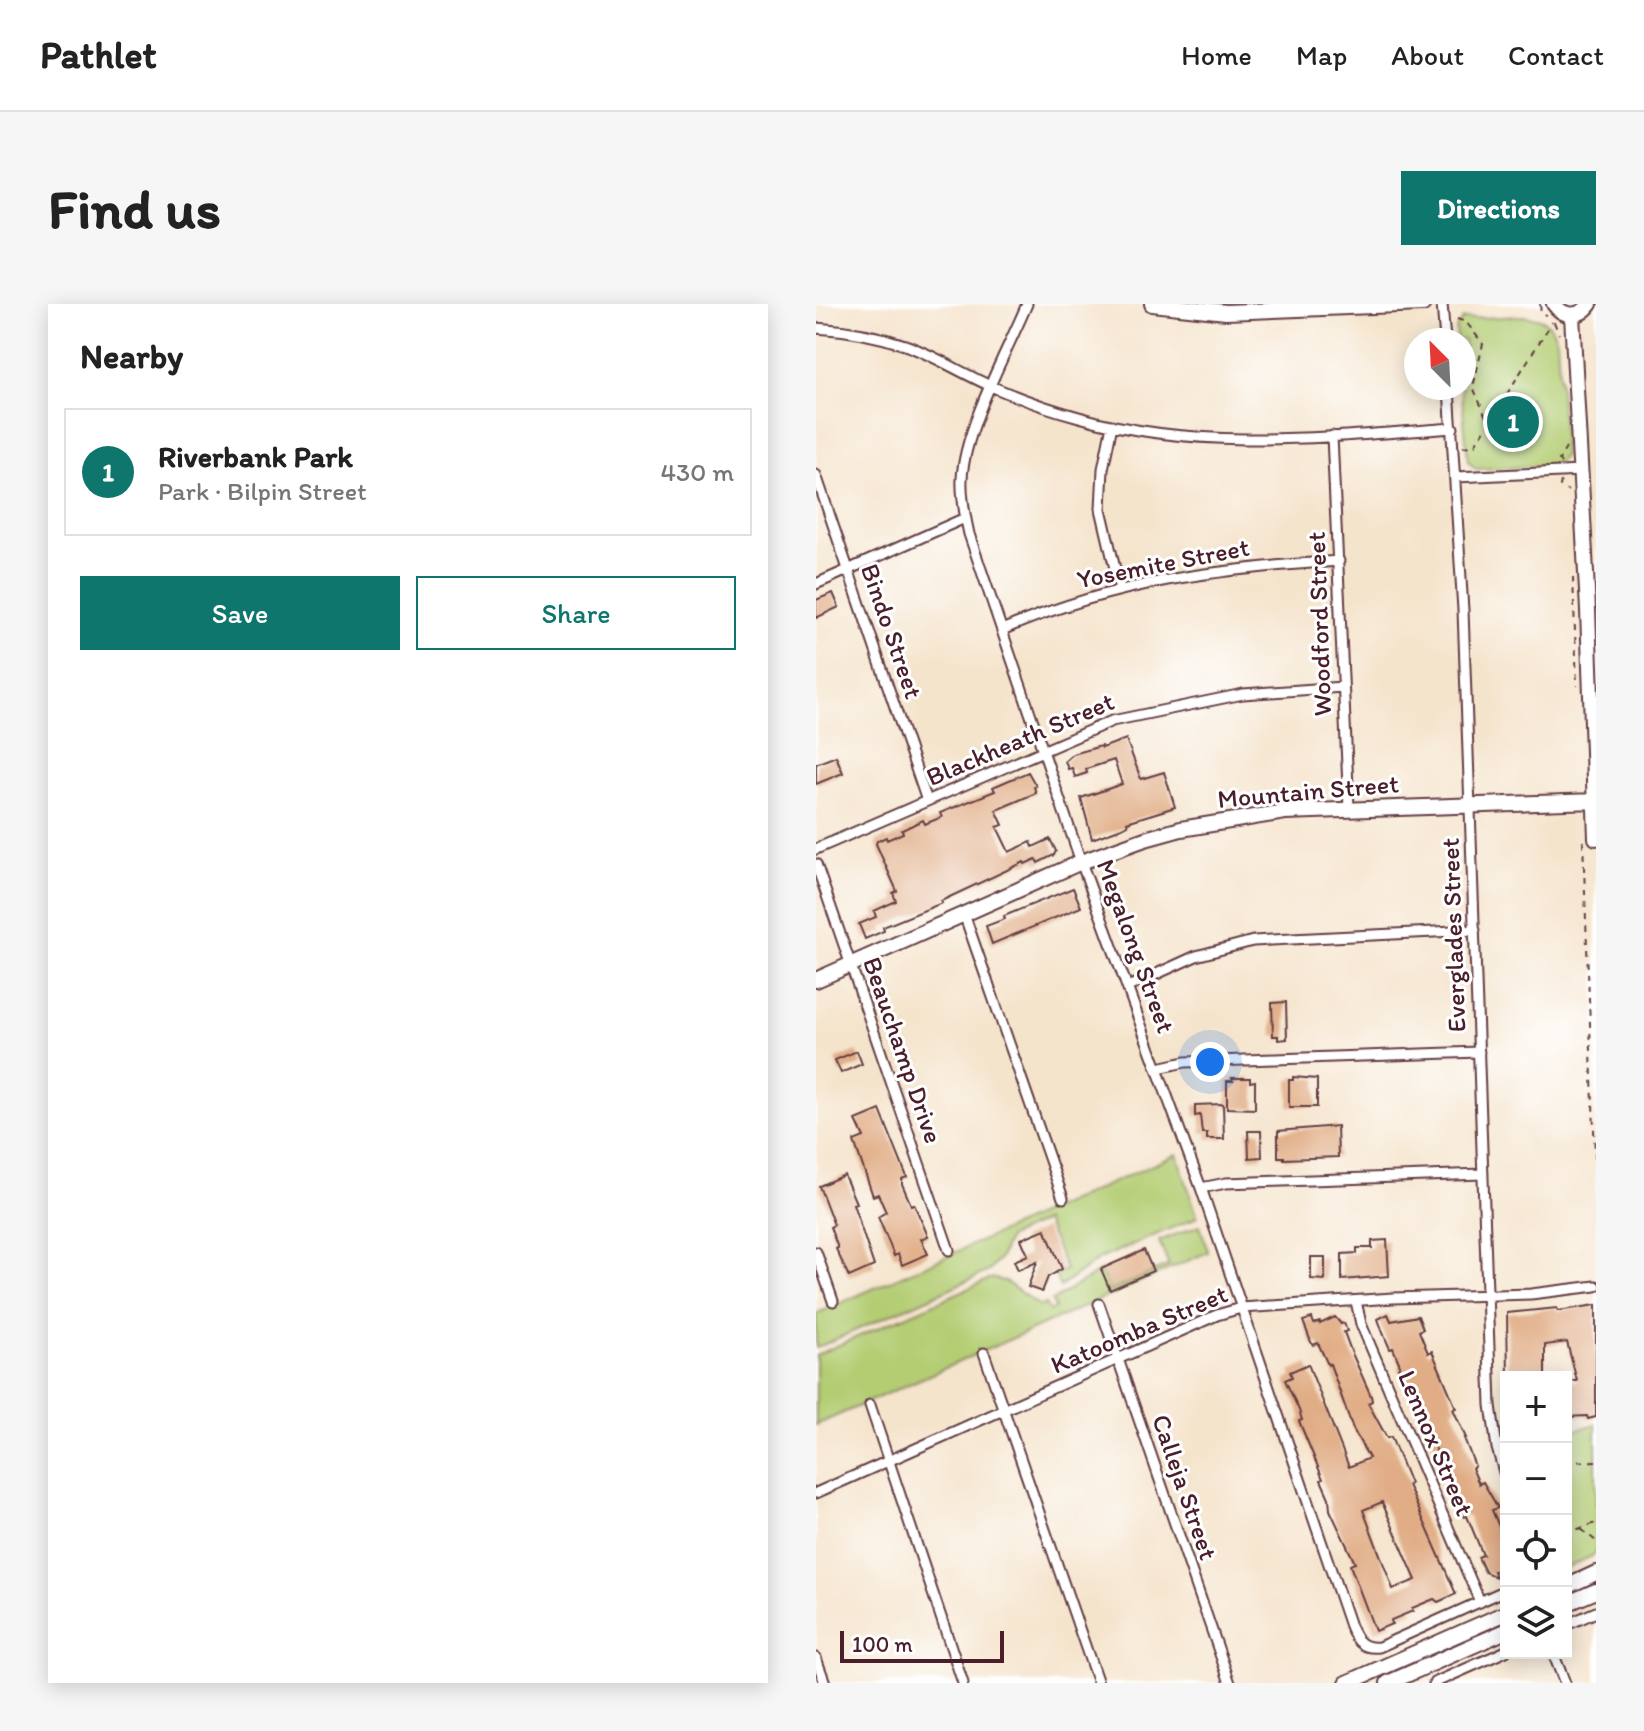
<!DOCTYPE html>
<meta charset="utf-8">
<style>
body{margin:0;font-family:Itim,sans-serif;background:#f6f6f6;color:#222}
.controls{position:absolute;right:24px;bottom:24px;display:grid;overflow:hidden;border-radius:0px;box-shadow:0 4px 20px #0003}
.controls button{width:72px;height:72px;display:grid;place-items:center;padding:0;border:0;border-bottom:2px solid #e0e0e0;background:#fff;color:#222;font:40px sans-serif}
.compass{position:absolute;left:588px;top:24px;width:72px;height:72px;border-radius:50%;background:#fff;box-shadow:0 4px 20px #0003;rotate:336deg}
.scale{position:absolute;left:24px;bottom:20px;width:164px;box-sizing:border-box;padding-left:8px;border:4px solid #4a1f2b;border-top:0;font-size:22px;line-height:28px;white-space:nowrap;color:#4a1f2b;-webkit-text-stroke:6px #fff;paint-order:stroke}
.you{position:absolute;left:394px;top:758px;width:28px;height:28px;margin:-20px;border:6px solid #fff;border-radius:50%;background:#1a73e8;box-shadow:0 0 0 12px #1a73e833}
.badge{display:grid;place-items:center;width:52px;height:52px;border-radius:50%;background:#0f766e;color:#fff;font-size:26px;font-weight:700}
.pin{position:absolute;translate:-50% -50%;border:4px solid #fff;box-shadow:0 2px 8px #0006}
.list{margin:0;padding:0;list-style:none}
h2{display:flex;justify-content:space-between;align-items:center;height:104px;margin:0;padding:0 32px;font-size:34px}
h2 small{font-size:26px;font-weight:400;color:#767676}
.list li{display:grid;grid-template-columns:52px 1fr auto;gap:24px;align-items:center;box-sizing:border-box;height:128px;margin:0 16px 16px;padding:0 16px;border:2px solid #e0e0e0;border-radius:0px}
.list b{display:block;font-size:30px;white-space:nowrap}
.list p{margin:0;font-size:26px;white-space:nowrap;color:#767676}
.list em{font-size:26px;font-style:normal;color:#767676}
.actions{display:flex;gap:16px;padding:24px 32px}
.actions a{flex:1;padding:18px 0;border:2px solid #0f766e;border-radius:0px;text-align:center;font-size:28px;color:#0f766e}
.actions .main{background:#0f766e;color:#fff}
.icon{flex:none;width:44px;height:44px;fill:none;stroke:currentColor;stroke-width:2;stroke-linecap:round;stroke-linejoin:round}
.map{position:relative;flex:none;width:780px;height:1379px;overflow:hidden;border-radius:0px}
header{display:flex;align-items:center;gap:48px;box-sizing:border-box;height:112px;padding:0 40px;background:#fff;border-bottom:2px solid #e0e0e0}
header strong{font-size:38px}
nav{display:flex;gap:44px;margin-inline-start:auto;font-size:28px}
.intro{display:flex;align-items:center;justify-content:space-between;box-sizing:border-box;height:192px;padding:0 48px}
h1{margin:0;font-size:56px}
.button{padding:20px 36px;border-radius:0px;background:#0f766e;color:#fff;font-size:28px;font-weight:700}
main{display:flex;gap:48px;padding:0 48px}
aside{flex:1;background:#fff;border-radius:0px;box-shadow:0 4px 20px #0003}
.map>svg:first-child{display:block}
.green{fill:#b4cd73;stroke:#7f764f;stroke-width:2}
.building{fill:#e1ad86;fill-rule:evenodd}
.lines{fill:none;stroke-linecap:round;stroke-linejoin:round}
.street-casing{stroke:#643d43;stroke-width:13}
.secondary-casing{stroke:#643d43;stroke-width:18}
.path{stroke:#643d43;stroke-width:2;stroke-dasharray:6 6;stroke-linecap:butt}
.street{stroke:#fff;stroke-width:9}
.secondary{stroke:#fff;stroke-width:14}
.labels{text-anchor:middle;stroke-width:6;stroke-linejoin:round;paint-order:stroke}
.street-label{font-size:26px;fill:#4a1f2b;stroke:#fff}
</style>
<header>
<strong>Pathlet</strong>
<nav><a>Home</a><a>Map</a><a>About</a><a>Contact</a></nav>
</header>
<div class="intro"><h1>Find us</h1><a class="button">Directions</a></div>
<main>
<aside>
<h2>Nearby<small></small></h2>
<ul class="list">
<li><span class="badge">1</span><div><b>Riverbank Park</b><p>Park · Bilpin Street</p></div><em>430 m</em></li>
</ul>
<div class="actions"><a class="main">Save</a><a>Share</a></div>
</aside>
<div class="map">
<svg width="780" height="1379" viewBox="0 0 780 1379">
<rect width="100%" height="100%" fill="#fff"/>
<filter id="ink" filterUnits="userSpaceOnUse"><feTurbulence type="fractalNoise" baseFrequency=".0125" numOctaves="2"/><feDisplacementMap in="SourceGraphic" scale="16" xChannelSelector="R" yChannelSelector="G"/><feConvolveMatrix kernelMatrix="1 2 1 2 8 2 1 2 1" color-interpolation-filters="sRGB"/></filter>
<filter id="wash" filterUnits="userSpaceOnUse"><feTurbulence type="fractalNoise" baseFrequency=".006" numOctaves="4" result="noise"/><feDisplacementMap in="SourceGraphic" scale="32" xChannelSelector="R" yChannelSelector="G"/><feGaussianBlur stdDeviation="1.8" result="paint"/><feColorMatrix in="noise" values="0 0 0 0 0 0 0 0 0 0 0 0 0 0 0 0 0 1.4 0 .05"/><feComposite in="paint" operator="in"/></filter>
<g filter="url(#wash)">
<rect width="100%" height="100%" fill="#f5e4cc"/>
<!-- green -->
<path class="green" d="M706 12C726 13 735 17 741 36L748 151 740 161 660 165 652 157 645 84H648V36H641L640 24 647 15Z
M361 850 381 912 377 915 283 955 244 983 239 971 250 966 229 917 193 933 183 956 173 967 0 1044V1010Z
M384 921 392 948 0 1121V1051L176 974 188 977 224 1002 229 1000 234 1007 239 1004 236 997 284 967 294 987 353 961 343 937Z
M780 1120V1250L750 1264V1129Z"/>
<g id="blocks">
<!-- building -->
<path class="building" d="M17 289 23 303 0 314V296Z
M310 435 325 475 348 468 359 503 311 518 312 521 306 524 276 535 265 494 306 480 298 456 270 465 271 469 259 473 256 464 252 465 249 457 257 450 285 442 286 444Z
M20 452 27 469 0 480V460Z
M212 468 220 482 218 483 220 489 180 506 187 521 181 523 193 548 215 538 217 543 234 535 240 547 238 551 222 559 220 555 209 560 208 558 125 597 126 599 67 623 68 627 49 635 43 620 60 613 58 607 80 597 77 589 81 587 60 540 61 537 70 533 71 536 87 529 86 526 107 516 109 520 126 513 124 509 179 487 177 483Z
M257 584 265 603 176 640 170 622 189 615 188 612Z
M470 698 471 735 462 736V732H457L456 699Z
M41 747 46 760 25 769 19 756Z
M477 773 501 775V803H473V776H477Z
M416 774H434V778L439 777V805L411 804V777H417Z
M407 800 408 835H391V829H386L384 811 379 812V801Z
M64 806 91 873 86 875V880L95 901 98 900 112 932 105 935 112 950 86 961 82 950 78 952 73 939 62 913 70 908 62 890 57 892 38 837 48 833 40 816Z
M521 822 522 853 468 855V853H462V827Z
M432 827H445L446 853 433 854Z
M28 871 40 899 37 900 58 962 33 973 20 945 22 944 14 923 18 921 3 882Z
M229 925 246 965 232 973 226 988 212 983 221 958 202 966 198 957 212 951 205 935Z
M571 936 573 972 526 976V950L541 949V944H556V937Z
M328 946 337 967 294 986 285 965Z
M495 953H509V976L495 975Z
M780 1001V1113L772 1115 771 1112 750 1113V1077H761L751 1038 729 1041V1073H692L691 1009 741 1004 742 1007Z
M572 1010 575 1017 602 1012 607 1025 603 1027 612 1049 616 1047 640 1104 637 1105 650 1134H648L659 1162 656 1164 663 1180 667 1178 682 1204 676 1206 690 1239V1262L678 1267 680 1273 669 1268 662 1253 667 1251 651 1212 648 1213 608 1117H606L582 1064 584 1061 577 1044 574 1045 567 1029 562 1015Z
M519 1013 525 1020 528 1019 531 1027 528 1028 535 1047 555 1092 556 1097 552 1099 571 1134 575 1133 594 1180 592 1181 640 1290 622 1298 618 1295 596 1304 597 1307 575 1316 576 1320 559 1327 534 1261 539 1259 514 1206 513 1194 505 1176 507 1175 483 1117 486 1116 483 1106 469 1076 476 1073 474 1068 492 1060 533 1163 553 1154 537 1125 514 1060 512 1061 502 1039 497 1041 495 1038 487 1017 496 1014 498 1020 504 1018V1020ZM566 1198 600 1276 577 1285 547 1206Z"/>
</g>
</g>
<g filter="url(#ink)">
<use href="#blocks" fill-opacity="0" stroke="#643d43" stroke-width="2"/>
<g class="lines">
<!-- street casing -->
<g class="street-casing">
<path id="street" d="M211 0C191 48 148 125 146 175 145 193 149 212 153 230L265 558 385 884 534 1322C540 1337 547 1345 563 1343L690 1286
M626 0 629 36
M0 24C30 26 60 31 89 41 120 52 147 70 177 83 205 95 233 105 263 113 384 148 513 133 637 124
M633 84 647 306 675 1101 681 1144 690 1175
M296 121 287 165 285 205 304 286
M516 132 533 505
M0 171 111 497
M640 173 765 167
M0 280 149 214
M186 326C300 277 400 265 523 257
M0 545 296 417 427 390 527 383
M0 560 133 946
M148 610 247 894
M312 683 380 652 437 637 659 626
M342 764 369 758 663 748
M385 884 410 879 667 870
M0 948 17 997
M540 997 545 1020 664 1298
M283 1000 414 1379
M168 1049 282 1379
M54 1101 147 1379
M0 1189 401 1011 425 1004 577 994 715 990 780 982
M750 1321 780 1308
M737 1349 749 1379
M0 1354 9 1379
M618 1379 690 1347"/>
</g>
<!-- secondary casing -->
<g class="secondary-casing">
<path id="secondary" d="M336 0 410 8 607 0
M738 0C748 14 764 14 774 0
M756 11 772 306 780 534
M0 676 265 558 329 535 365 525 469 508 779 497
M750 1283 780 1269
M750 1300 780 1287
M531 1379 690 1309
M572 1379 690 1327"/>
</g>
<!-- path -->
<path class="path" d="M724 0 725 9 730 11
M641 15 650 18 667 40 657 83 673 120
M738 18 743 30
M647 143 659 141 736 18
M745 159 743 156 750 144
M745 177 744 182 752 187
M757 273 761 382
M767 537 780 878
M750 1158 780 1157
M765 1225 780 1237
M750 1229 780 1219"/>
<!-- street -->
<use href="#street" class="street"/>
<!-- secondary -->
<use href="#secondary" class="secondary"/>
</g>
</g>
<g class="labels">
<!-- street labels -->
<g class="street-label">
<text transform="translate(347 259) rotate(-11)" y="9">Yosemite Street</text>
<text transform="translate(503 320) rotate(-92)" y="9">Woodford Street</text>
<text transform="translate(76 327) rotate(71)" y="9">Bindo Street</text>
<text transform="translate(204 435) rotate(-23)" y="9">Blackheath Street</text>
<text transform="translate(492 487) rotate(-5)" y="9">Mountain Street</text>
<text transform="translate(637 631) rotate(-92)" y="9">Everglades Street</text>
<text transform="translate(320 642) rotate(70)" y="9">Megalong Street</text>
<text transform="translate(87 746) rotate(71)" y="9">Beauchamp Drive</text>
<text transform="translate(323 1025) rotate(-23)" y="9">Katoomba Street</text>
<text transform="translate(620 1139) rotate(67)" y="9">Lennox Street</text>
<text transform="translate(369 1183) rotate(71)" y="9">Calleja Street</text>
</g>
</g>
</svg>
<div class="controls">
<button>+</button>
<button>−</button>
<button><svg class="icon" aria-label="locate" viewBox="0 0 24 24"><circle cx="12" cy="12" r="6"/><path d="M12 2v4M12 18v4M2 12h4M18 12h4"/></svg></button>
<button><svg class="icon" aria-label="layers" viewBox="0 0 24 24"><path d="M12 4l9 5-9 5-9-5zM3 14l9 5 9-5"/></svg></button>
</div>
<svg class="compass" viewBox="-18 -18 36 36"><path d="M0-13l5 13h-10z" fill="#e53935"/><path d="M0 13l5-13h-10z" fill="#767676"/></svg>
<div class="scale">100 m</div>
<div class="you"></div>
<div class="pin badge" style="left:697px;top:118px">1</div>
</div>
</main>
